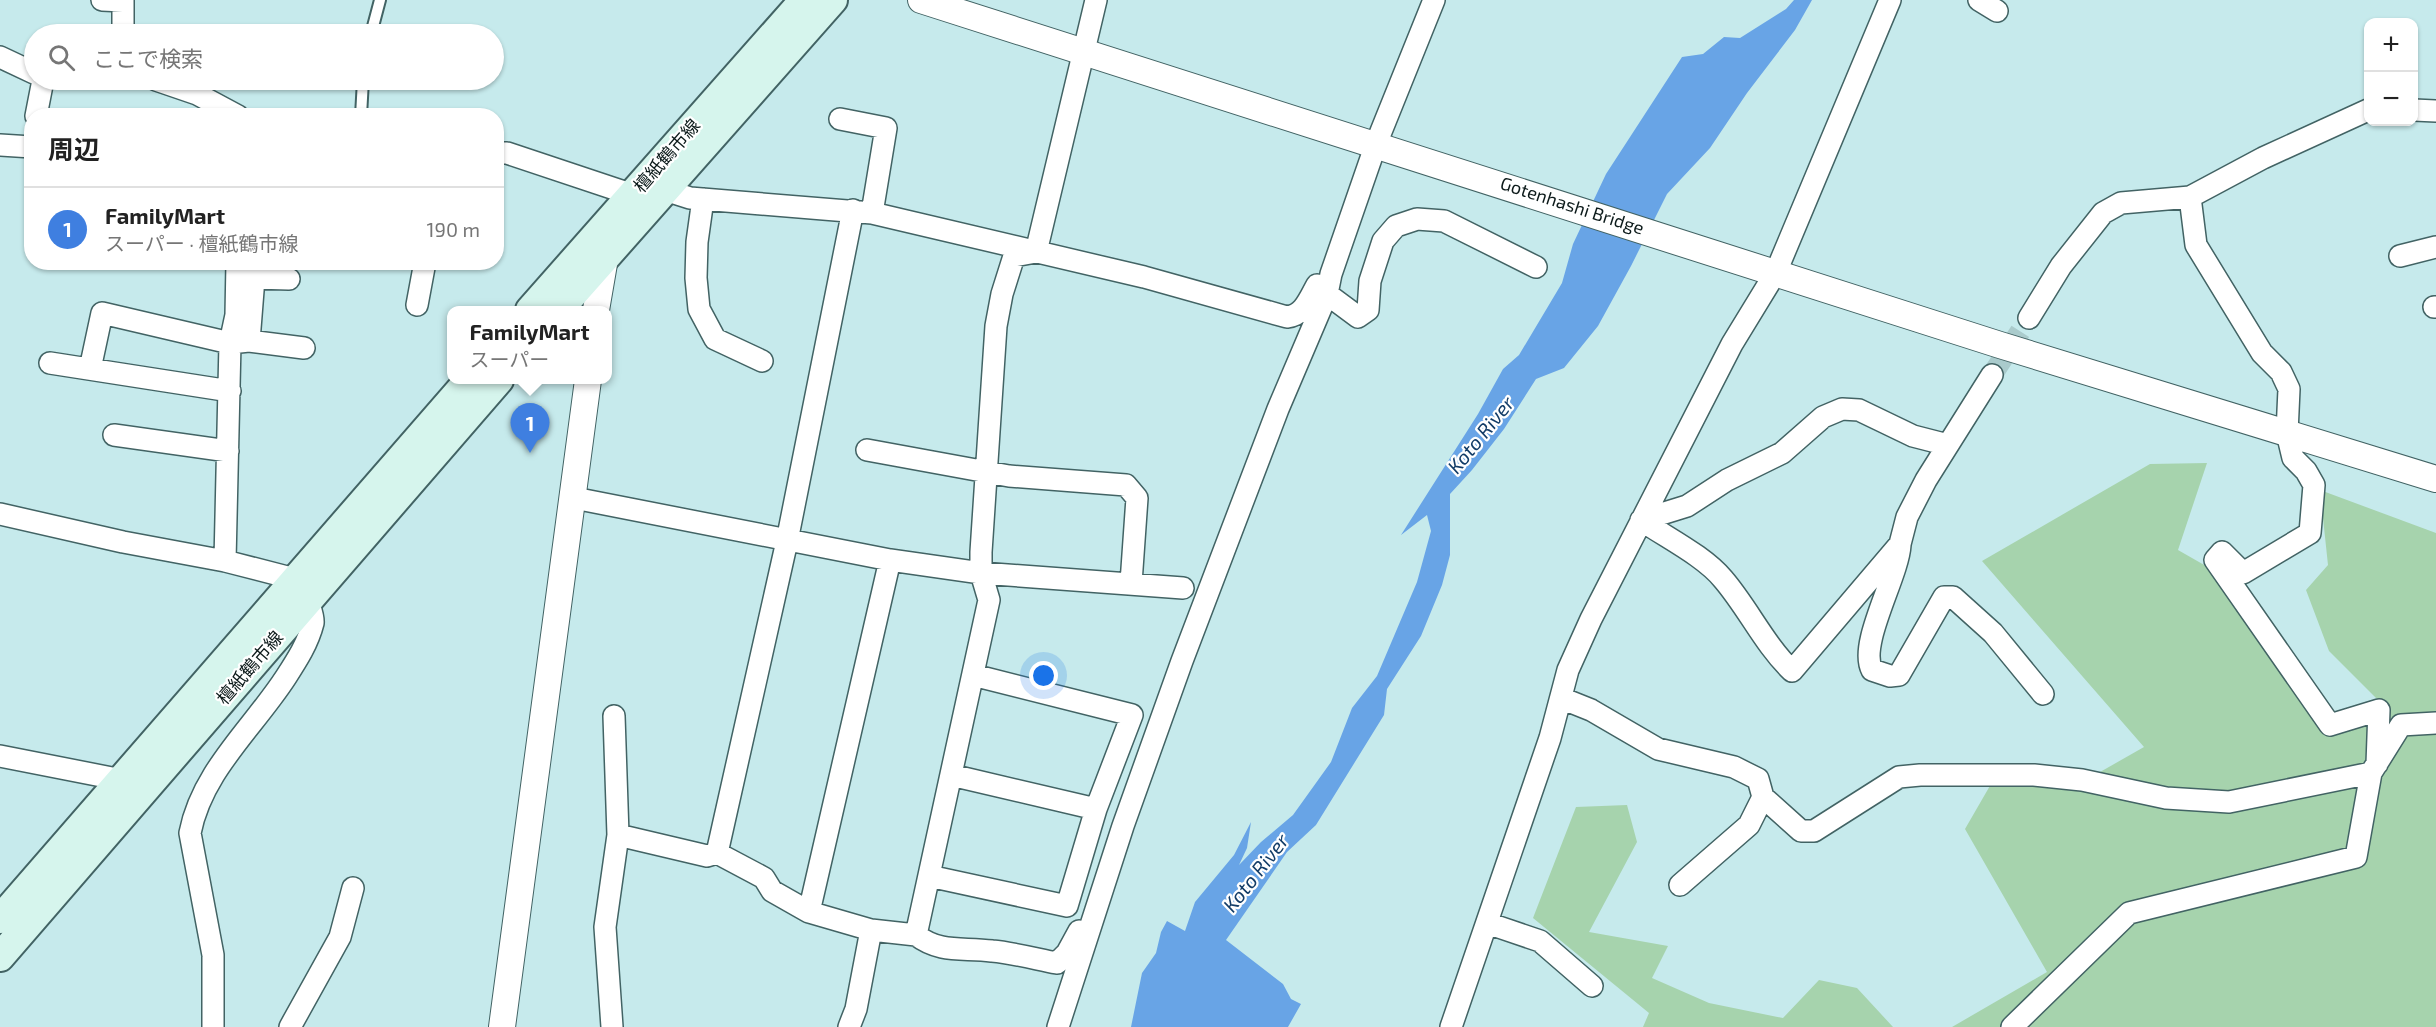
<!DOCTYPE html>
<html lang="ja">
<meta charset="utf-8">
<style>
body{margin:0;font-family:"Exo 2","Noto Sans JP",sans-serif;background:#f2f2f2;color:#222}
.controls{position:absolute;right:18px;top:18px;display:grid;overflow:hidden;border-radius:12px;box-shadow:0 2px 4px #0004}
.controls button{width:54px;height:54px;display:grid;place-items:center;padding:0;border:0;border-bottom:2px solid #e0e0e0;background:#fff;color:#222;font:30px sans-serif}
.you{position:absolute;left:1044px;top:676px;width:21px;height:21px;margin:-15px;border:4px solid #fff;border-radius:50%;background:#1a73e8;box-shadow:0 0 0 9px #1a73e833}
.badge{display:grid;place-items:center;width:39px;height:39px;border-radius:50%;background:#111827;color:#fff;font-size:20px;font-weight:700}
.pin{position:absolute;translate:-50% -50px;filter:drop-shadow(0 2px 3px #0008)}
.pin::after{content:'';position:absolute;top:32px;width:21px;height:18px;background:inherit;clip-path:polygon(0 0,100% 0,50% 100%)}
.popup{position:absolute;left:447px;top:306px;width:165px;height:78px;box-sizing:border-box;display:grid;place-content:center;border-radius:12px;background:#fff;filter:drop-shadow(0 2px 4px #0005);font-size:20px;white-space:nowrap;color:#767676}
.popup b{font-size:22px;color:#222}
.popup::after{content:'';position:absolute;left:50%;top:100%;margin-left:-12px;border:12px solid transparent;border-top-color:#fff}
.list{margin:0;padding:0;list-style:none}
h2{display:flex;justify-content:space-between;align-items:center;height:78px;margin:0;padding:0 24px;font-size:26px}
h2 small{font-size:20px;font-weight:400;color:#767676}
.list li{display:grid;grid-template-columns:39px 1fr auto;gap:18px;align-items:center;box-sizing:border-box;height:84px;padding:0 24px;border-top:2px solid #e0e0e0}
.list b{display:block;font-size:22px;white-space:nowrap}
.list p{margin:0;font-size:20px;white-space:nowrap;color:#767676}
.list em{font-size:20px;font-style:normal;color:#767676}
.icon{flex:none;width:33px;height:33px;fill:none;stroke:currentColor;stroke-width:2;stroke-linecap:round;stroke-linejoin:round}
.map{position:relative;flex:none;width:2436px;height:1027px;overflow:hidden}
.search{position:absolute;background:#fff;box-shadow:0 2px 4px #0004;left:24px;top:24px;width:480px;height:66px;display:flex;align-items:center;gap:15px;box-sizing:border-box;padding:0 21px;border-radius:33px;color:#767676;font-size:22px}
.panel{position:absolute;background:#fff;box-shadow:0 2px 4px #0004;left:24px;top:108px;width:480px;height:162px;border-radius:24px}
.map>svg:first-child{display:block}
.green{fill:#a6d3ad}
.water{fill:#68a4e6}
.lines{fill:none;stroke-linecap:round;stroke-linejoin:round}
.minor-tunnel{stroke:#aacbcc;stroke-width:21;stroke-dasharray:21 10;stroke-linecap:butt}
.service-casing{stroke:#426364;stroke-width:14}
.minor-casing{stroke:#426364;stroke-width:24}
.tertiary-casing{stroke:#426364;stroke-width:28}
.secondary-casing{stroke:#426364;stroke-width:32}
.service{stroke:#fff;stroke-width:10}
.minor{stroke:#fff;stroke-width:21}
.tertiary{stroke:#fff;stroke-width:26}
.secondary{stroke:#d6f5ed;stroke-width:28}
.labels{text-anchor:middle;stroke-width:4.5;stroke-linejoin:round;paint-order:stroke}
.street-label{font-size:18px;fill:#0c1a1a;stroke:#fff}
.water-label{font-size:20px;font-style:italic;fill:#133d68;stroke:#fff}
</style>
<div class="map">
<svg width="2436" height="1027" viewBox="0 0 2436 1027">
<rect width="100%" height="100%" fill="#c6eaec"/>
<!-- green -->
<path class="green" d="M2207 463 2178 550 2213 570 2327 730 2379 701 2329 651 2306 590 2328 565 2320 490 2436 533V1027H1952L2047 972 1965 829 1991 784H2079L2144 747 1982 561 2150 464Z
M1627 805 1637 842 1589 932 1668 946 1652 978 1709 1003 1783 1018 1819 980 1857 988 1893 1027H1643L1649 1013 1533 918 1576 807Z"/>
<!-- water -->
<path class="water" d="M1794 0H1812L1795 30 1747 93 1710 148 1667 194 1631 266 1598 326 1564 368 1536 379 1504 429 1472 470 1450 494V555L1442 585 1421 636 1387 689 1384 715 1316 825 1287 852 1226 940 1283 984 1291 999 1301 1004 1288 1027H1131L1142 973 1156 953 1161 932 1167 921 1185 931 1195 902 1234 855 1251 822 1247 848 1239 865 1261 842 1293 815 1331 762 1352 708 1377 676 1417 582 1431 531 1427 515 1401 535 1478 414 1503 369 1519 355 1562 283 1573 244 1606 174 1682 57 1703 54 1724 37 1740 38 1786 9Z"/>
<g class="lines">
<!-- minor-tunnel -->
<path class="minor-tunnel" d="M1992 375 2029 318"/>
<!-- service casing -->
<g class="service-casing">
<path id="service" d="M371 34 380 0
M361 116 363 80"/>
</g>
<!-- minor casing -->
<g class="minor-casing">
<path id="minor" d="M102 0 123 1
M1979 0 1997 11
M123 34V0
M0 57 34 73
M156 80 197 94 238 116
M2414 110 2436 111
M36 116 43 80
M840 119 886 128 872 213
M0 145 32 147
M496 153H507L633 195
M665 190 690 198 872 213 1144 277 1287 317C1304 315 1309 299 1317 285
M2190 197 2196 245 2262 353 2281 372 2289 389 2287 433 2293 458 2306 471 2314 485 2310 533 2243 573 2222 552 2215 560 2330 725 2379 710 2377 764
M703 199 697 242 696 278 699 309 715 339 762 361
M853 210 787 541 717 853 764 878 772 891 809 912 871 930 916 935 989 600 981 573V552L996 326 1002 294 1014 256 1036 252 1096 0
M2400 256 2436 247
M1327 294 1358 317 1368 310 1370 281 1383 241 1396 226 1417 219 1444 221 1536 267
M417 305 425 262
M2434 307H2436
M2029 318 2061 266 2103 213 2121 203 2190 197 2263 158 2368 110
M249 341 254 278 289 279
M50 363 230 391
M90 369 102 313 230 343 249 341 304 348
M114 435 228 451
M867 450 1009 476 1126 485 1137 498 1131 583
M574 498 890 560 981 573 1183 588
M0 514 123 542 225 561 295 579
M1645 514 1658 515 1687 506 1727 480 1782 453 1823 417 1842 409 1859 410 1913 436 1948 445
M1641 520C1667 538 1704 556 1723 579 1748 608 1764 644 1792 671L1900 544 1907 517 1926 480 1992 375
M1900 545C1898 577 1858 644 1872 670L1890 676 1899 675 1944 597H1953L1993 633 2043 694
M225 561 230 343 236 315 237 262
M1561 698 1591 710 1658 749 1734 767 1758 779 1763 797 1801 831H1814L1899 777 1920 775H2034L2082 780 2166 798 2229 802 2371 773
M614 716 618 835 707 856 717 853
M0 756 122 780
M951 775 1096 809
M929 876 1067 906 1096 809 1132 715 973 675
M1680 885 1749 825 1763 797
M809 912 890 560
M1487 923 1540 941 1592 986
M916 935C941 954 963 947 992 951 1014 953 1036 959 1057 963L1067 953 1079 931
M213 1027V955L190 833C202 771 253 728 286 677 297 660 308 643 313 623 314 617 310 608 308 601
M290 1027 340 937 353 888
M612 1027 605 927 618 835
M849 1027 856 1009 871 930
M1058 1027 1123 826 1182 661 1278 409 1327 294 1331 274 1376 144 1434 0
M1451 1027 1550 738 1568 670 1591 619 1732 344 1776 272 1890 0
M2012 1027 2129 913 2356 857 2371 773 2401 725 2436 723"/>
</g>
<!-- tertiary casing -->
<g class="tertiary-casing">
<path id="tertiary" d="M921 0 2000 345 2436 479
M596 310 606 252
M502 1027 588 380"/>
</g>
<!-- secondary casing -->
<g class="secondary-casing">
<path id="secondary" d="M530 310 804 0
M559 310 833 0
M0 919 469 380
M0 957 499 380"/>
</g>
<!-- service -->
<use href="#service" class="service"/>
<!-- minor -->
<use href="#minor" class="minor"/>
<!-- tertiary -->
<use href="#tertiary" class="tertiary"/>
<!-- secondary -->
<use href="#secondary" class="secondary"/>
</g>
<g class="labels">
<!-- street labels -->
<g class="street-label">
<text transform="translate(667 156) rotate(-49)" y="6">檀紙鶴市線</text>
<text transform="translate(1572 206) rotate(18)" y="6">Gotenhashi Bridge</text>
<text transform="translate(250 668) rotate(-49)" y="6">檀紙鶴市線</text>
</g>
<!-- water labels -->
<g class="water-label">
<text transform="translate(1481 435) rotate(-51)" y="7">Koto River</text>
<text transform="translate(1256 873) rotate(-52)" y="7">Koto River</text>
</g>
</g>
</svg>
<div class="controls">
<button>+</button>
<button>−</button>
</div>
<div class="you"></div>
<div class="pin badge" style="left:530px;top:453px;background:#3f7fe0">1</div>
<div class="popup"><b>FamilyMart</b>スーパー</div>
<div class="search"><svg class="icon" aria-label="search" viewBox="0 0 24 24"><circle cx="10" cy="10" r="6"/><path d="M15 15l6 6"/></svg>ここで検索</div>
<section class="panel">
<h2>周辺<small></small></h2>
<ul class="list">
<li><span class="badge" style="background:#3f7fe0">1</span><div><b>FamilyMart</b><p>スーパー · 檀紙鶴市線</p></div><em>190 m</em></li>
</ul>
</section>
</div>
